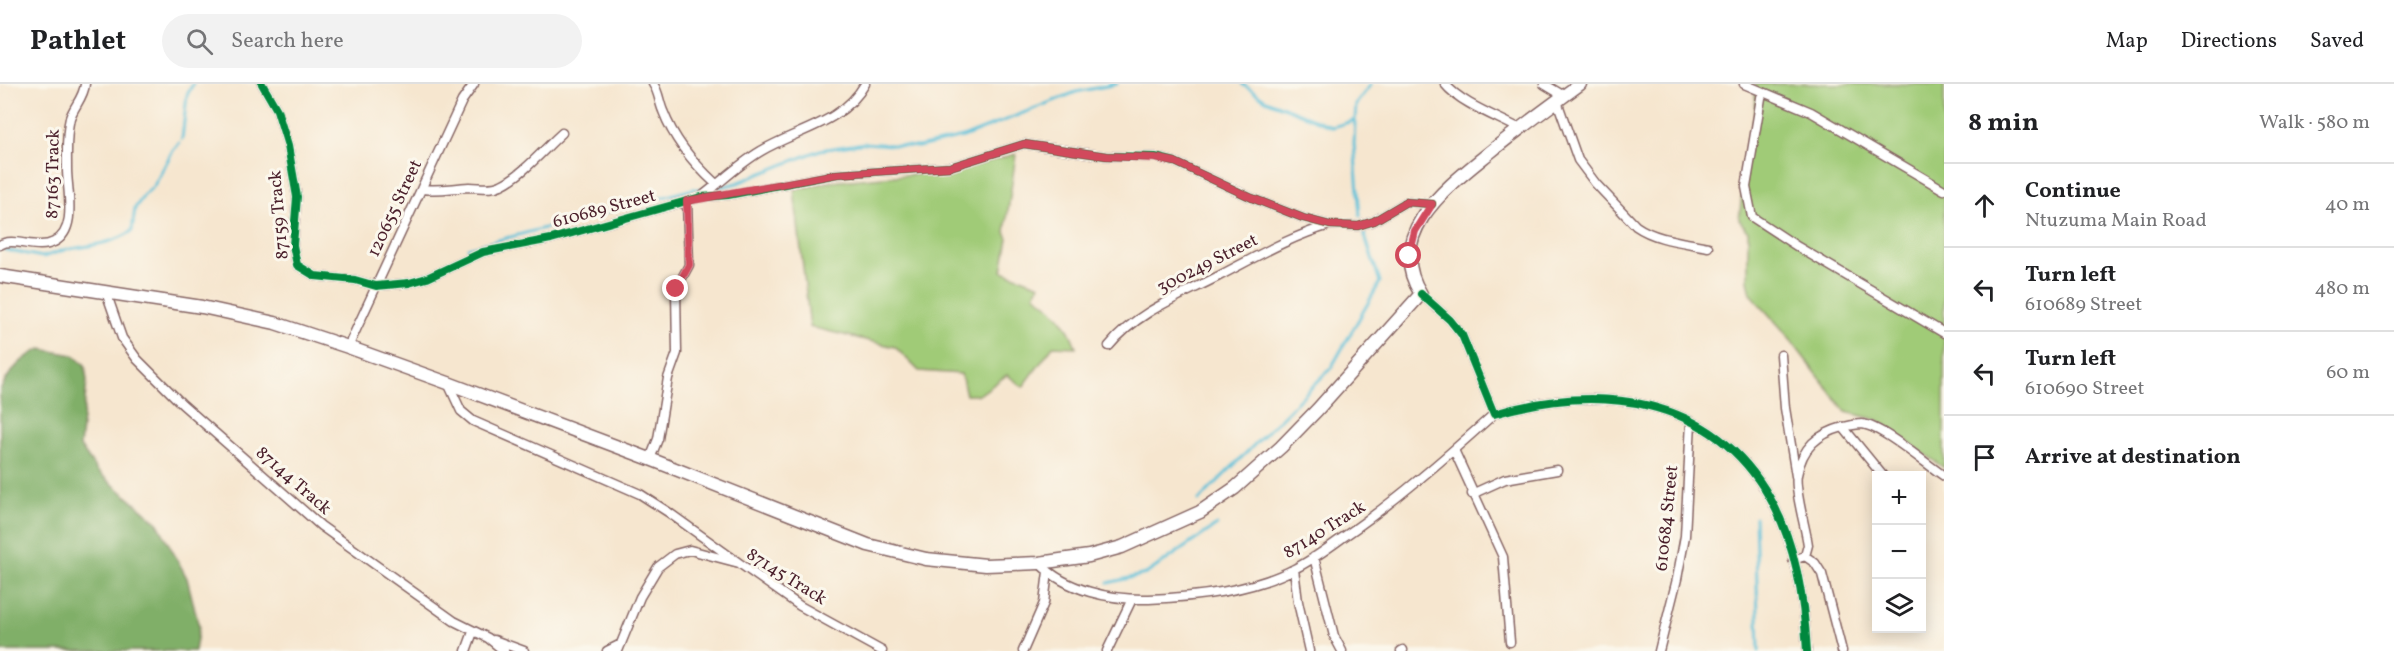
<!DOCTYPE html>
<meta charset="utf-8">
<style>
body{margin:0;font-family:Vollkorn,serif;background:#f2f2f2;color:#202124}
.controls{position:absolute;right:18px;bottom:18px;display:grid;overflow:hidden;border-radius:0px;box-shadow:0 3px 15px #0003}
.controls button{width:54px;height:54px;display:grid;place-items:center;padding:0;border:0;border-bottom:2px solid #e0e0e0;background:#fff;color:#202124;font:30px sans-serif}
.stop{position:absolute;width:18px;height:18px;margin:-14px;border:4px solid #d1495b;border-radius:50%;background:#fff}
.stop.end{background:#d1495b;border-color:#fff;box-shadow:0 2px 6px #0008}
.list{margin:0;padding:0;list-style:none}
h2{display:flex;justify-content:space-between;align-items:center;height:78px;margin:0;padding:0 24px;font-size:26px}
h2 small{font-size:20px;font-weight:400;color:#757577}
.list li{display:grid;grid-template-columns:39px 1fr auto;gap:18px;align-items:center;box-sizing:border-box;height:84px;padding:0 24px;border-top:2px solid #e0e0e0}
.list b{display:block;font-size:22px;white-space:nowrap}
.list p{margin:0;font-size:20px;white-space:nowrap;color:#757577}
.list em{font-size:20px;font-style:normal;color:#757577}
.icon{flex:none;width:33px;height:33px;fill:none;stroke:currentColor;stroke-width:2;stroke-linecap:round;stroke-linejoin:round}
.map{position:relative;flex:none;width:1944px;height:567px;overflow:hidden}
header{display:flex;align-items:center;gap:36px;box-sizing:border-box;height:84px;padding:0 30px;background:#fff;border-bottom:2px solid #e0e0e0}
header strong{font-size:28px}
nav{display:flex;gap:33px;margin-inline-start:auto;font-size:21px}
.search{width:420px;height:54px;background:#f2f2f2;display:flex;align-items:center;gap:15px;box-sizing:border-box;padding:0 21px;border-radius:33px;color:#757577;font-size:22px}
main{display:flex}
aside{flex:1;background:#fff}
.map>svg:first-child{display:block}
.green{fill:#a0cb77;stroke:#757551;stroke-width:1.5}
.forest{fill:#80af68;stroke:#65674a;stroke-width:1.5}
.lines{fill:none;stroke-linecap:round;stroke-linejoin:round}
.stream{stroke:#5abfd8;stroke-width:3}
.street-casing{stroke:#866564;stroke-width:11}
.secondary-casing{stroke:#866564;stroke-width:15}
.street{stroke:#fff;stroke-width:8}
.secondary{stroke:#fff;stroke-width:12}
.cycleway-casing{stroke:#fbf7ec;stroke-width:11}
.cycleway{stroke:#00873e;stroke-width:8}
.route{stroke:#d1495b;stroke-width:8}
.labels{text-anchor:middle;stroke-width:6;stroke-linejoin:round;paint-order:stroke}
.street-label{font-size:18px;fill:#4a1f2b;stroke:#fbf7ec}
</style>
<header>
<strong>Pathlet</strong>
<div class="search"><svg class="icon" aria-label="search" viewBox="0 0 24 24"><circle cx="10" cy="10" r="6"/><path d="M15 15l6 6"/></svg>Search here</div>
<nav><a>Map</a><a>Directions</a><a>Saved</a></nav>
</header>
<main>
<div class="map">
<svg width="1944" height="567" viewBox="0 0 1944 567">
<rect width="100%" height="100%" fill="#fbf7ec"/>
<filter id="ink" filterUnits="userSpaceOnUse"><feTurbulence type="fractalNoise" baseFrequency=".0167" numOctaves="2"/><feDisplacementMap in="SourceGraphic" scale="12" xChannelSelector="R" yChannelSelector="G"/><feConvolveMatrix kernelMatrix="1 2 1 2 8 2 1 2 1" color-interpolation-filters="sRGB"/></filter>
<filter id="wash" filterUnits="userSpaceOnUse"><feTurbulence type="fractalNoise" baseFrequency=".008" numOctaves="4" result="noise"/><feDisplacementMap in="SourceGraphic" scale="24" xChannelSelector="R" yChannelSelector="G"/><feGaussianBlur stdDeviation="1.35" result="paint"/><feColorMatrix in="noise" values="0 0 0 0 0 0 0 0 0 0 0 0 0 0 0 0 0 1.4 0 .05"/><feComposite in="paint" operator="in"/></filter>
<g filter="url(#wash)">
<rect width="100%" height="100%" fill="#f6e6cf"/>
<!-- green -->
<path class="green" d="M1755 0H1944V384L1878 336 1846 328 1782 245 1751 211 1748 196V147L1739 136 1745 82 1755 29Z
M1016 70 1005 148 1008 154 1002 187 1040 201 1034 211C1056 226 1067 238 1076 263L1053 262 1023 303 1007 291 979 311H966L961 290 919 287 895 263 810 243 794 106 829 98 950 87Z"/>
<!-- forest -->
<path class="forest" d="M41 265 73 271 85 281 87 297 80 362 97 387 157 438 187 494 199 542 195 567H0V306C9 288 22 273 41 265Z"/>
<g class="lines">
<!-- stream -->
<path class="stream" d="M1242 0 1266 16 1333 43 1355 36 1356 20 1371 0
M1355 36 1354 60 1360 132
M182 55 187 11 193 0
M717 104 737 99 820 66 865 59 918 63 963 53 1076 8 1117 0
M468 164 694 105 705 106
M70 165C90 162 115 159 132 147L135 124 145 110 154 102 173 66 179 59
M5 166 43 173 67 165
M1199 416 1331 284 1380 198 1364 149
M1755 433 1759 567
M1108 499 1146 490 1217 441"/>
</g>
</g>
<g filter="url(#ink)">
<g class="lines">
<!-- street casing -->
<g class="street-casing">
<path id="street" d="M262 0 277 26 288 62 297 113 293 161 297 181 315 192 355 196 376 202 409 199 427 194 483 168 551 155 701 113 728 111 837 90 950 83 1024 60 1106 72 1155 73 1175 78 1252 114 1303 134 1330 141 1358 142 1374 137 1406 118 1432 120
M653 0C659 8 659 18 663 27 674 56 693 79 716 100
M1445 0C1460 19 1498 33 1520 45
M1544 0 1564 12
M1744 0 1811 28 1944 106
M1762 8 1746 103 1752 133 1798 163 1944 249
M1557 17 1578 76 1596 100 1636 142C1656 156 1684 158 1708 163
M422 105C441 107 451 104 469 103 480 103 491 106 501 101 523 91 544 65 562 49
M701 113C721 98 739 80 761 67 798 45 842 40 865 0
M0 161C13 152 37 167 54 158 78 146 67 107 67 85 67 68 66 50 70 34 74 22 84 13 85 0
M106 208 122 254 137 275 182 320 321 442 454 537 488 554 504 567
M1421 210 1450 236 1462 251 1494 330C1597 300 1711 310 1770 414 1796 460 1804 515 1807 567
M1109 262C1137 228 1178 213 1217 193 1254 174 1289 153 1330 141
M348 263 462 17 474 0
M1781 271 1785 324 1796 392
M448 299 461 327 473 337 640 410 668 428 739 479
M1843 343C1849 342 1856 340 1862 340 1882 342 1926 380 1944 392
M1454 366 1503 473 1510 558
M650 375 658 355 668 294 677 269 676 205 689 181 687 117
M1472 410 1505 395 1557 386
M1805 472 1808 461C1806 445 1794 405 1797 391 1802 363 1818 350 1843 343L1883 392
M1314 473 1334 552 1342 567
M1793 476 1805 472 1815 479 1822 490 1842 567
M1039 479C1067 507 1110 516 1149 515 1197 513 1253 507 1296 484 1312 476 1327 465 1342 454 1396 417 1445 374 1494 330
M1294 485 1298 518 1309 567
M494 556 524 567
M466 567 473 548
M607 567 621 560
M618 567 640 513 658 483 675 470 690 466 739 479 800 522 882 567
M1023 567 1044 519 1048 488
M1107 567 1132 515
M1401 567 1403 566
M1659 567 1677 495 1685 452 1691 338"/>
</g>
<!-- secondary casing -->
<g class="secondary-casing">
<path id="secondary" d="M0 192 202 223 275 239 348 263 448 299 650 375 868 461 926 475 986 481 1039 479 1089 472 1122 463 1200 428 1235 404 1281 363 1317 326 1421 210C1383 150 1447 103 1489 69 1518 45 1549 23 1580 0"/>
</g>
<!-- street -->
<use href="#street" class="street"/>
<!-- secondary -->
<use href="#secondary" class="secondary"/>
<!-- cycleway casing -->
<g class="cycleway-casing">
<path id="cycleway" d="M262 0 277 26 288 62 297 113 293 161 297 181 315 192 355 196 376 202 409 199 427 194 483 168 551 155 701 113 728 111 837 90 950 83 1024 60 1106 72 1155 73 1175 78 1252 114 1303 134 1330 141 1358 142 1374 137 1406 118 1432 120
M1421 210 1450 236 1462 251 1494 330C1597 300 1711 310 1770 414 1796 460 1804 515 1807 567"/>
</g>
<!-- cycleway -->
<use href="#cycleway" class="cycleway"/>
</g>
</g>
<g class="lines" filter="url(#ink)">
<!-- route -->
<path class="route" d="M676 205 689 181 687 117 837 90 950 83 1024 60 1106 72 1155 74 1175 78 1252 114 1303 134 1330 141 1358 142 1374 137 1406 118 1432 120 1415 147 1409 172"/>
</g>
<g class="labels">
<!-- street labels -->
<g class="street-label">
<text transform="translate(52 90) rotate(-89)" y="6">87163 Track</text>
<text transform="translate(394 124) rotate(-65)" y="6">120655 Street</text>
<text transform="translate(604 124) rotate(-15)" y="6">610689 Street</text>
<text transform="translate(278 131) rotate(-95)" y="6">87159 Track</text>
<text transform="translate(1207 179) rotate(-27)" y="6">300249 Street</text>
<text transform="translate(294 396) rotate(41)" y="6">87144 Track</text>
<text transform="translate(1666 434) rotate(-84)" y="6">610684 Street</text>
<text transform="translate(1324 445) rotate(-32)" y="6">87140 Track</text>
<text transform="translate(787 492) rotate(32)" y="6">87145 Track</text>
</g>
</g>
</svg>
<div class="controls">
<button>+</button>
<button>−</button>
<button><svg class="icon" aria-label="layers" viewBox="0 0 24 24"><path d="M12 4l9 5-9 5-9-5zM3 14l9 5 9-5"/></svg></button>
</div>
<div class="stop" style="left:1409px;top:172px"></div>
<div class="stop end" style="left:676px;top:205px"></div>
</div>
<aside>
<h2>8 min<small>Walk · 580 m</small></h2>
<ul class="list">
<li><svg class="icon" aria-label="ahead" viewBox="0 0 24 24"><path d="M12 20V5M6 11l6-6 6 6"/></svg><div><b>Continue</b><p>Ntuzuma Main Road</p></div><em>40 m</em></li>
<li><svg class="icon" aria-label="left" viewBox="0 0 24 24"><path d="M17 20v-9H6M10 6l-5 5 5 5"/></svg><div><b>Turn left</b><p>610689 Street</p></div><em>480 m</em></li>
<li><svg class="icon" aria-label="left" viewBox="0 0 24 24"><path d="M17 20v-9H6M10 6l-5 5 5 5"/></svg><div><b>Turn left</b><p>610690 Street</p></div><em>60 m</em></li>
<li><svg class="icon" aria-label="arrive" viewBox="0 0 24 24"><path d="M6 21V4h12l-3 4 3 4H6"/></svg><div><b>Arrive at destination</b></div></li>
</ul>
</aside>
</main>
